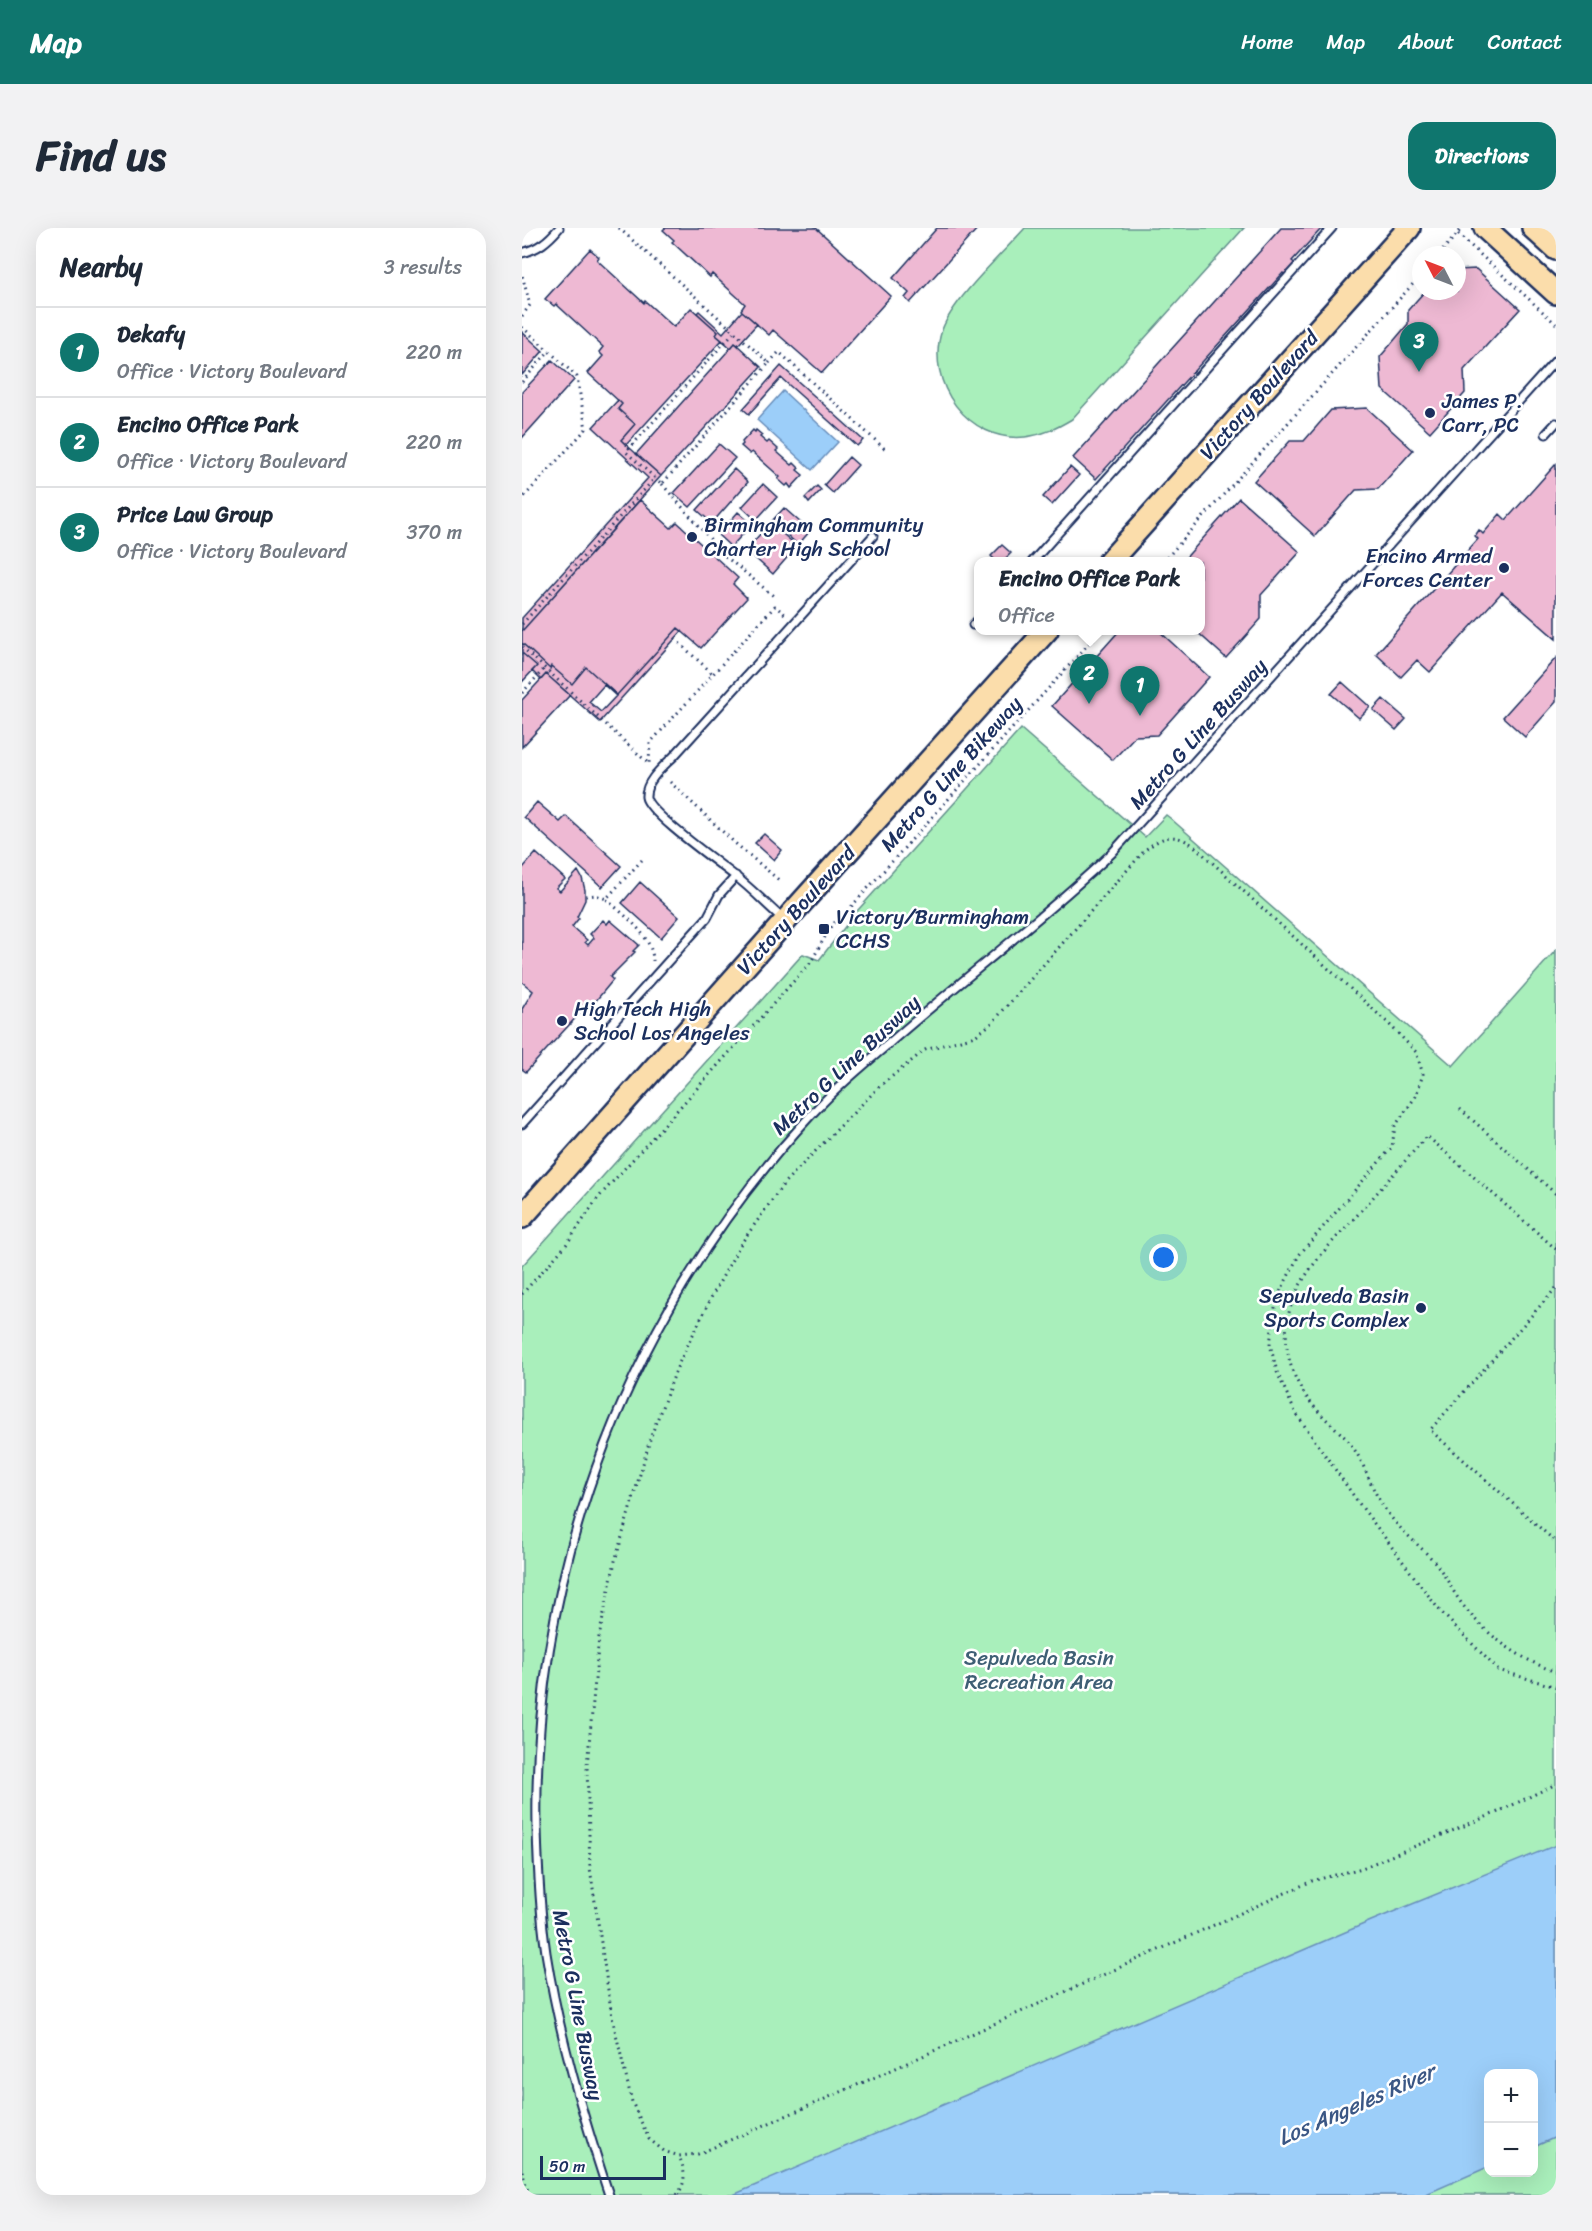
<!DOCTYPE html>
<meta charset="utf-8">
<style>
body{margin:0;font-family:Sriracha,sans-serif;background:#f2f2f3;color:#1f2937}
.controls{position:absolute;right:18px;bottom:18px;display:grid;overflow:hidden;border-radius:12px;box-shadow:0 6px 24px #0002}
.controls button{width:54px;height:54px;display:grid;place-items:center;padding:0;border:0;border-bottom:2px solid #e0e1e3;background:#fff;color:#1f2937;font:30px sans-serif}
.compass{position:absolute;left:890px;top:18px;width:54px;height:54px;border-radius:50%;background:#fff;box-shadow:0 6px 24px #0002;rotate:312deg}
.scale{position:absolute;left:18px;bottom:15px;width:126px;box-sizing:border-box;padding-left:6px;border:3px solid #1b2f5e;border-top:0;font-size:16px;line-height:21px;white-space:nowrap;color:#1b2f5e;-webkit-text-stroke:4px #fff;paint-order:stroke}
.you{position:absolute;left:642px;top:1030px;width:21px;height:21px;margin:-15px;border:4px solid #fff;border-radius:50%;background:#1a73e8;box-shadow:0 0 0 9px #1a73e833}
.badge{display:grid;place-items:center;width:39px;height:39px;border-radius:50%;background:#0f766e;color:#fff;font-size:20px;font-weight:700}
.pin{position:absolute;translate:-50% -50px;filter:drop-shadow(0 2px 3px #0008)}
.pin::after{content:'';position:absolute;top:32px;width:21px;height:18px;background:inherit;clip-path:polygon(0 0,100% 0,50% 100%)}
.popup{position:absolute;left:452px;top:329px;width:231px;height:78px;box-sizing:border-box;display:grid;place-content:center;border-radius:12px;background:#fff;filter:drop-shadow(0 2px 4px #0005);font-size:20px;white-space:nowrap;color:#747a83}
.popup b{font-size:22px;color:#1f2937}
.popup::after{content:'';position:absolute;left:50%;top:100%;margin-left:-12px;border:12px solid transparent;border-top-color:#fff}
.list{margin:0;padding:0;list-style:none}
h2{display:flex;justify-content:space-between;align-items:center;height:78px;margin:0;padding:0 24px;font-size:26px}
h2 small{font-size:20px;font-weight:400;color:#747a83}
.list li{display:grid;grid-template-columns:39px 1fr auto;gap:18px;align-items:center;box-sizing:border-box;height:90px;padding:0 24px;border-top:2px solid #e0e1e3}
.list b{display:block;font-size:22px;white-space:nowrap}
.list p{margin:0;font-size:20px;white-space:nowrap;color:#747a83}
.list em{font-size:20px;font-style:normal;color:#747a83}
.map{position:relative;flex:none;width:1034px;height:1967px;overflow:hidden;border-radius:18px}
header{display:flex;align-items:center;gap:36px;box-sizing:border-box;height:84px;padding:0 30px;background:#0f766e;color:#fff}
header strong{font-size:28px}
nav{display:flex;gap:33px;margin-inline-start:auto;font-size:21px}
.intro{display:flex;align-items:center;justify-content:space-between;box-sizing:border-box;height:144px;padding:0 36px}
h1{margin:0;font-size:42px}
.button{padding:15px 27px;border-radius:18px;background:#0f766e;color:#fff;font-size:21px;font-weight:700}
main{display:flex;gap:36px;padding:0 36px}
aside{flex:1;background:#fff;border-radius:18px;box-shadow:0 6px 24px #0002}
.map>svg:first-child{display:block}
.green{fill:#a9efbb;stroke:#628f8c;stroke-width:1.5;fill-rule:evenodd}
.water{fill:#9ccef9;stroke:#688ebb;stroke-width:1.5}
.building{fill:#eeb9d3;stroke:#1b2f5e;stroke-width:1.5;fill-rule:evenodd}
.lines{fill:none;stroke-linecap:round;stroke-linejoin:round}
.service-casing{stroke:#1b2f5e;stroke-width:11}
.primary-casing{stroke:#1b2f5e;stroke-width:26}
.path{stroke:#1b2f5e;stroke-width:3;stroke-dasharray:1.5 4.5;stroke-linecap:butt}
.service{stroke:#fff;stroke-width:7}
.primary{stroke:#fbddab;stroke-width:21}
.poi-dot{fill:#1b2f5e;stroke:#fff;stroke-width:2}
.labels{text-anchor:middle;stroke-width:5;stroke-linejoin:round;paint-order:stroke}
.street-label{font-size:21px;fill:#1b2f5e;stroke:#fff}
.poi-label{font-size:21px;fill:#1b2f5e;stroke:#fff;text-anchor:start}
.park-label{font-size:21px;fill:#3e5f75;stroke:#fff}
.water-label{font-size:22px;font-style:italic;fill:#3b5785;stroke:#fff}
</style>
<header>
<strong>Map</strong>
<nav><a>Home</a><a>Map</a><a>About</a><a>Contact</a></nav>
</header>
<div class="intro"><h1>Find us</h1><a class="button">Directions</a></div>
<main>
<aside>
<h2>Nearby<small>3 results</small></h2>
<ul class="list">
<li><span class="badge">1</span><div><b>Dekafy</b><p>Office · Victory Boulevard</p></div><em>220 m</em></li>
<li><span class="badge">2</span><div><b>Encino Office Park</b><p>Office · Victory Boulevard</p></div><em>220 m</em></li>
<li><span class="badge">3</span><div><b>Price Law Group</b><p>Office · Victory Boulevard</p></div><em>370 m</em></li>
</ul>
</aside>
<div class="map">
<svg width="1034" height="1967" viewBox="0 0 1034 1967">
<rect width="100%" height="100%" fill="#fff"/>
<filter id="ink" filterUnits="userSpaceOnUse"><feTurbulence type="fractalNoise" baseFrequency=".0167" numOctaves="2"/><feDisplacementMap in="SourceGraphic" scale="12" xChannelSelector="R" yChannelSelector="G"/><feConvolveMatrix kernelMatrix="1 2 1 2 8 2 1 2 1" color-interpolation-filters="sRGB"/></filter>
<g filter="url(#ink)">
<!-- green -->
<path class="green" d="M503 0H722L550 191C535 200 521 207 503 209 447 215 402 155 420 102 431 71 480 26 503 0Z
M499 501 623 609 644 587 648 590 931 838 1034 722V1967H0V1038L281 726 297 732 336 682ZM966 1846H1011V1944H966Z"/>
<!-- water -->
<path class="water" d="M261 163 316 214 290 242 235 192Z
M1034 1617V1909L1012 1919 1011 1846H966V1939L902 1967H211L849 1693Z"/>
<!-- building -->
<path class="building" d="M143 0H294L369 68 300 145 251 102 247 107 220 83 219 82 223 76 190 46 188 49 150 14 152 12 141 2Z
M415 0H456L388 75 383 70 387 65 371 50Z
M759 0H800L770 33 775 37 765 48 761 45 574 251 551 230Z
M68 21 77 29 75 32 122 75 123 73 152 99 169 80 196 104 194 107 200 112 104 217 99 212 113 196 96 181 100 176 66 145 81 128 77 124 81 119 34 76 32 78 23 71Z
M954 41 998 81 942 142 943 165 908 204 860 161 858 129 886 96V82L903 63H935V42Z
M177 83 201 105 220 83 235 96 216 117 213 115 209 120 194 107 196 104 175 85Z
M0 104 21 123 0 147Z
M213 115 239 139 139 248 114 226Z
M30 132 52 152 0 210V164Z
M259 138 341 212 335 218 259 150 227 186 221 181Z
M96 172 100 176 96 181 113 196 99 212 139 248 0 403V390L126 250 71 199Z
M845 180 891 222 856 261 834 262 793 308 732 253 768 213H782L809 182Z
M231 202 233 204 234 202 240 207 238 209 245 215 247 213 256 221 254 223 270 237 272 235 277 240 275 242 281 247 269 260 266 256 264 258 256 251 258 249 230 224 228 226 219 218 221 216 220 214Z
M197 216 213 230 168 279 152 265Z
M327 229 336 237 311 265 302 257Z
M1034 236V411L980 364 908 444 895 432 879 449 854 426 956 311 953 308 957 302 961 306 978 286 984 292Z
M548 239 557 247 530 277 521 269Z
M212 241 226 254 190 295 175 282Z
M241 256 255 269 234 292 220 279Z
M295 258 299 262 287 275 283 270Z
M717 270 778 324 739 367V391L704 430 673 402H678V334H660Z
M118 272 149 300 155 294 216 350 211 356 225 370 179 420 156 400 95 467 64 439 50 456 29 438 28 441 0 415V403Z
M262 280 288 303 276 317 250 293Z
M216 284 230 296 209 319 196 307Z
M248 295 275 318 251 346 224 322Z
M480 317 489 325 480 334H475L469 328Z
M156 400 160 403 78 494 24 446 19 452 10 443 15 438 0 425V415L28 441 29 438 50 456 64 439 95 467ZM82 457 94 468 79 484 67 474Z
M598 402H636L687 449 635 507 613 508 591 532 530 478Z
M0 425 15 438 0 454Z
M1034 430V474L1003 509 981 489Z
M24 446 48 467 0 519V472Z
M820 454 848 479 837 490 809 466Z
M861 471 884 491 874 502 851 482Z
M15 574 38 594 44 588 99 638 80 659 2 589Z
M242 606 260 622 252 632 233 615Z
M14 625 43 651 34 660 38 663 56 643 60 650 63 662V672L55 689 57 690 50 699 65 712 63 714 66 717 72 710 68 706 81 692 85 696 88 692 117 717 111 723 113 724 88 749 91 752 67 781 63 777 58 783 59 784 4 844 0 841V781L11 763 0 754V641Z
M118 654 157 689 139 710 100 675Z"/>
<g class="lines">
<!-- service casing -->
<g class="service-casing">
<path id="service" d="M0 25C16 21 26 13 37 0
M1024 206 1034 195
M510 334 810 0
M451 397 456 392
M261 691C245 677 230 661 213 648 197 635 126 585 124 569 123 553 142 538 152 528L351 308
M0 896 185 690 197 667 214 648
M87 1967C61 1888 37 1807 24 1725 18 1683 16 1641 15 1600 10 1335 109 1082 289 887 312 862 338 840 364 818 438 753 518 693 590 625L1034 132"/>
</g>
<!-- primary casing -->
<g class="primary-casing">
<path id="primary" d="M963 0 1034 65
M1011 0 1034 21
M587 334 887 0
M0 989 281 673 525 402"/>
</g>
<!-- path -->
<path class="path" d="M97 0 247 135 140 256 133 250
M936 6 1034 96
M917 27 940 0
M0 88 8 77 0 47
M0 99 27 123
M247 135 257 124 364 222
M0 154 27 123 55 149 64 201 0 271
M140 256 203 328 254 370
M641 334 899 47
M0 396 133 250 104 224 212 104
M153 411 191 446
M0 419 127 536 128 515 253 378 264 387
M0 465 23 440
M148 554 214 616 258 653
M120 632 84 671C102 687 131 708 131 733
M64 668 74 667 84 671
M49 795 64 809
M938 881 1034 966
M1034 1021 905 908C883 933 861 958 839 983 810 1015 771 1050 765 1095 761 1129 774 1161 798 1185 809 1197 823 1207 832 1221 844 1239 849 1260 861 1278 874 1299 893 1313 910 1331 922 1344 929 1361 940 1376 964 1407 997 1431 1034 1444
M1034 1060 908 1202 1034 1314
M0 1066 44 1017 76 970 289 734 309 698 329 679 579 402
M1034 1459 976 1442 918 1383 836 1274 773 1184 755 1144 748 1116 754 1072 777 1027 870 919 873 898 894 868 901 846 894 824 866 795 671 617C651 604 641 608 623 622L470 795 453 808 403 822 358 858 263 954 218 1017 190 1068 156 1137 129 1208 93 1333 77 1409 65 1538 68 1640 90 1789 110 1874 127 1911 142 1923 157 1928 176 1926 365 1844 790 1653 840 1640 976 1584 1034 1556
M0 1943 7 1967
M155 1967C165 1954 163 1942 157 1928"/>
<!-- service -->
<use href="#service" class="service"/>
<!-- primary -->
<use href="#primary" class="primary"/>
</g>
</g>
<!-- markers -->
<g class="poi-dot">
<circle cx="908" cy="185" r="6"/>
<circle cx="170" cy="309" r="6"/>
<circle cx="982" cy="340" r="6"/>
<rect x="296" y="695" width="12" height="12" rx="3"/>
<circle cx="40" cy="793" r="6"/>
<circle cx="899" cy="1080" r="6"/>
</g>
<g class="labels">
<!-- street labels -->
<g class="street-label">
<text transform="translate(737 167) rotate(-48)" y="7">Victory Boulevard</text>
<text transform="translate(676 506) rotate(-48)" y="7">Metro G Line Busway</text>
<text transform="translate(429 546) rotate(-48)" y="7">Metro G Line Bikeway</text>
<text transform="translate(274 682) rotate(-48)" y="7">Victory Boulevard</text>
<text transform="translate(324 837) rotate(-43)" y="7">Metro G Line Busway</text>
<text transform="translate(56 1777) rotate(79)" y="7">Metro G Line Busway</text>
</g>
<!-- poi labels -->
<g class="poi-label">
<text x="920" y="180">James P.<tspan x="920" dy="24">Carr, PC</tspan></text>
<text x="182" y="304">Birmingham Community<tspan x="182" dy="24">Charter High School</tspan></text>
<text x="970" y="335" text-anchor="end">Encino Armed<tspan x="970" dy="24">Forces Center</tspan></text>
<text x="314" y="696">Victory/Burmingham<tspan x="314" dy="24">CCHS</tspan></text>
<text x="52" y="788">High Tech High<tspan x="52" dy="24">School Los Angeles</tspan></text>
<text x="887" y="1075" text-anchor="end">Sepulveda Basin<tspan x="887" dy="24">Sports Complex</tspan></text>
</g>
<!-- park labels -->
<g class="park-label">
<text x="517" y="1437">Sepulveda Basin<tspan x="517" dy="24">Recreation Area</tspan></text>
</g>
<!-- water labels -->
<g class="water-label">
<text transform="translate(834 1876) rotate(-24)" y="8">Los Angeles River</text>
</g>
</g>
</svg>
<div class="controls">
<button>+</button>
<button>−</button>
</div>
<svg class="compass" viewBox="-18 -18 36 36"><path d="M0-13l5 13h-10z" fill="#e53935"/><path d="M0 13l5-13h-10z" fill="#747a83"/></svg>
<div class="scale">50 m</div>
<div class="you"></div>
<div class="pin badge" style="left:618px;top:488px">1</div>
<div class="pin badge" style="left:567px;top:476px">2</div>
<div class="popup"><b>Encino Office Park</b>Office</div>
<div class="pin badge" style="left:897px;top:144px">3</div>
</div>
</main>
